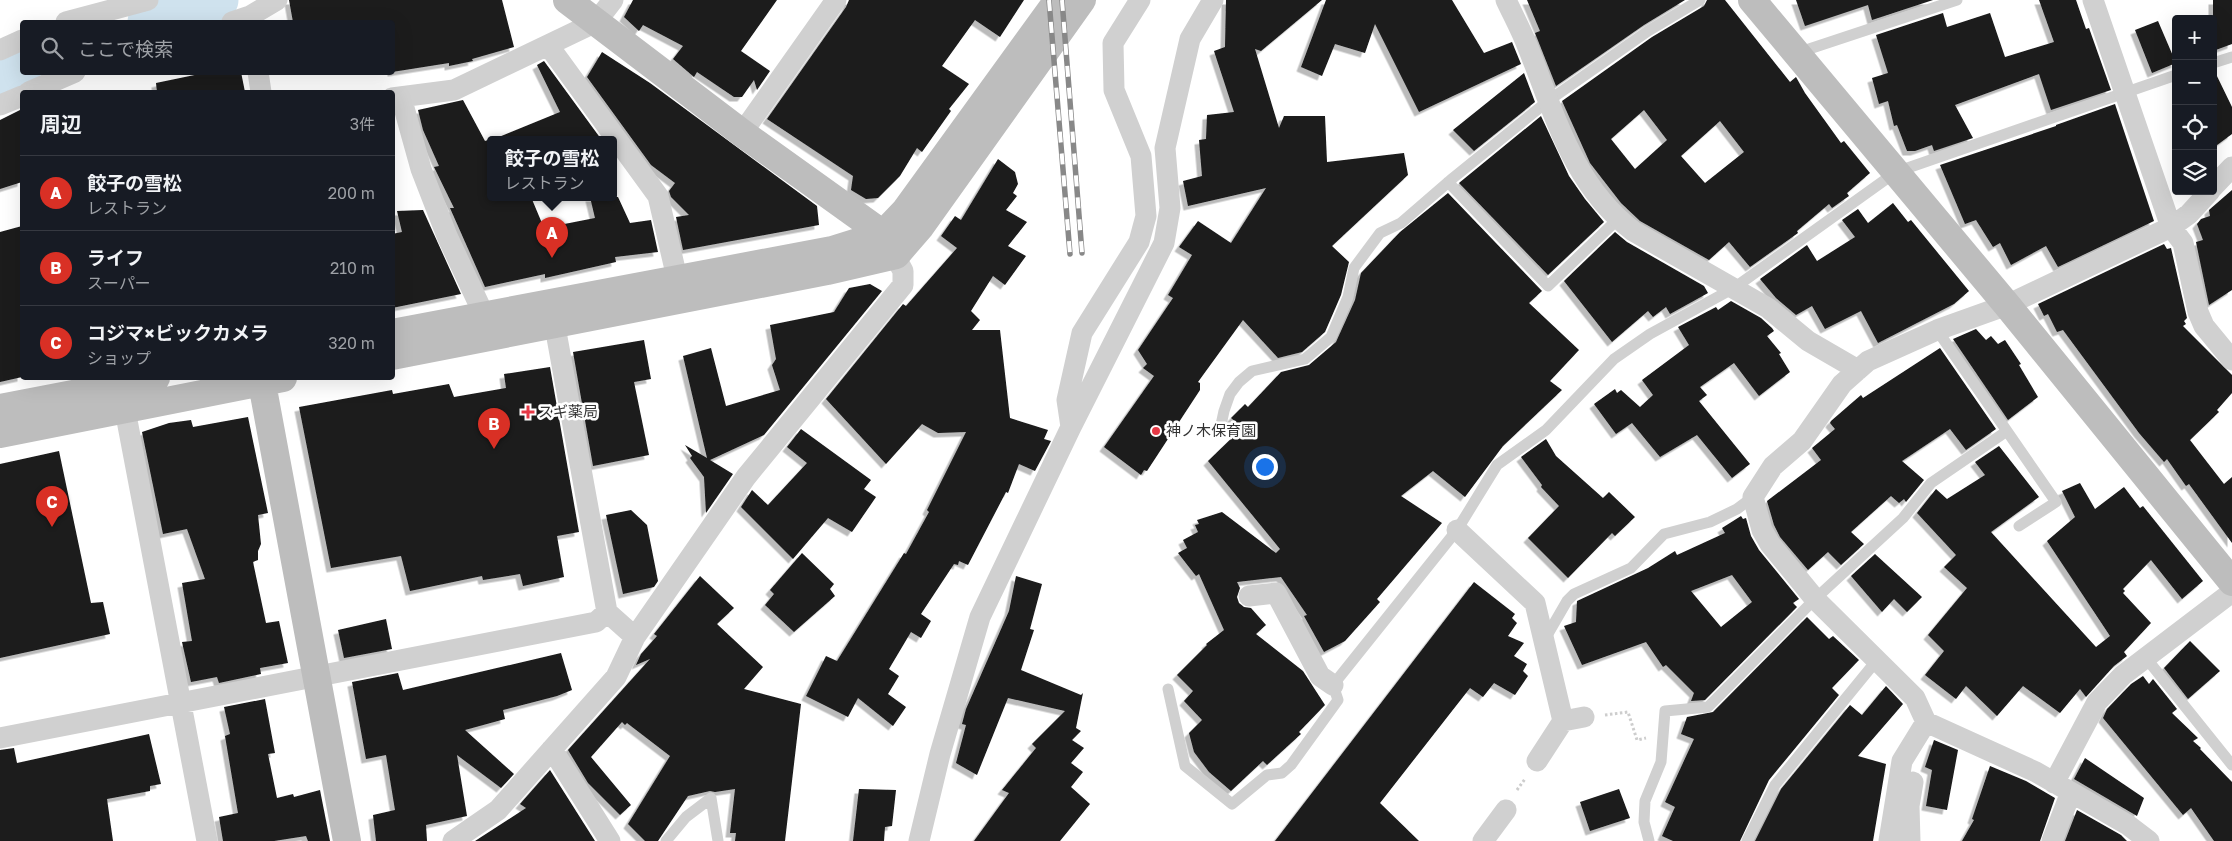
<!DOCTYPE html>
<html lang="ja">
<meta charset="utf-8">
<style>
body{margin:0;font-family:"Golos Text","Noto Sans JP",sans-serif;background:#242831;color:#f1f3f6}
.controls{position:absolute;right:15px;top:15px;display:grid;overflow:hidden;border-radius:5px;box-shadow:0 5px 20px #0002}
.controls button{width:45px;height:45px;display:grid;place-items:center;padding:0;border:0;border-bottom:1px solid #363941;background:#171b24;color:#f1f3f6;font:25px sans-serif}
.you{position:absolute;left:1264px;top:466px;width:18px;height:18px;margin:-12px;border:4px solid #fff;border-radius:50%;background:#1a73e8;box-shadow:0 0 0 8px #1a73e833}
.badge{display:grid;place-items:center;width:32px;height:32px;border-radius:50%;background:#d93025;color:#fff;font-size:16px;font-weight:700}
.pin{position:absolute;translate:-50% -41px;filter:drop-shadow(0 1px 2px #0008)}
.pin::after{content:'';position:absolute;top:26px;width:18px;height:15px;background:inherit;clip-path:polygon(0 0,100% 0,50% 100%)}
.popup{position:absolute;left:487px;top:136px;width:130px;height:65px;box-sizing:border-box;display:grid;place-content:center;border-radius:5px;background:#171b24;filter:drop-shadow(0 1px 4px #0005);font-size:16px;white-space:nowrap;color:#9ea1a6}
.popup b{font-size:19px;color:#f1f3f6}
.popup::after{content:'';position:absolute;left:50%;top:100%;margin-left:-10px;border:10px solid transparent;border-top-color:#171b24}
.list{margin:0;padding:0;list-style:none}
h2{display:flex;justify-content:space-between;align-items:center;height:65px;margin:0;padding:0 20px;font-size:21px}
h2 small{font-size:16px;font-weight:400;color:#9ea1a6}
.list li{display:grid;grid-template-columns:32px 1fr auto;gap:15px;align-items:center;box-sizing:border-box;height:75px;padding:0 20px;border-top:1px solid #363941}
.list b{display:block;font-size:19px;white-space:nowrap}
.list p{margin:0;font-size:16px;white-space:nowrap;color:#9ea1a6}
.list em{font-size:16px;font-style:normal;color:#9ea1a6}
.icon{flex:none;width:28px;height:28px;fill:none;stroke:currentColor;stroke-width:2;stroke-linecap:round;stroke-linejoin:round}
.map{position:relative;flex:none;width:2232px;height:841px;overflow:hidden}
.search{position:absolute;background:#171b24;box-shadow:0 5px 20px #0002;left:20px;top:20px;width:375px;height:55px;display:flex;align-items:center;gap:12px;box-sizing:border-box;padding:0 18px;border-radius:5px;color:#9ea1a6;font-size:19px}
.panel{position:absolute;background:#171b24;box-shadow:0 5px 20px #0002;left:20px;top:90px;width:375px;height:290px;border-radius:5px}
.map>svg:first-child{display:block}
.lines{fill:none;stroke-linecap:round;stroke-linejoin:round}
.river{stroke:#cfe2ee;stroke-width:45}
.building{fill:#1a1a1a;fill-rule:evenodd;filter:url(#shadow)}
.path{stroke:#cdcdcd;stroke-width:3;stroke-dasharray:2.5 2.5;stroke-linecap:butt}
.lane{stroke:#d0d0d0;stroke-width:11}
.street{stroke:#d0d0d0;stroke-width:21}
.secondary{stroke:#bdbdbd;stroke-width:28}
.rail-casing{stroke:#888;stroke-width:5.5}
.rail{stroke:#fff;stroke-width:4;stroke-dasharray:11;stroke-linecap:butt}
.poi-dot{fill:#e63946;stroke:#fff;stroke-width:2}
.labels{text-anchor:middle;stroke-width:5;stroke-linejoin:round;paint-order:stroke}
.poi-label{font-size:15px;fill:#333;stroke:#fff;text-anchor:start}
</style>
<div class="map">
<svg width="2232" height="841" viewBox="0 0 2232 841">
<defs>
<filter id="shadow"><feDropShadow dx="-4.5" dy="4.5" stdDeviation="0" flood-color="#0004"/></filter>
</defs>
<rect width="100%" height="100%" fill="#fff"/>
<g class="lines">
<!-- river -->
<path class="river" d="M150 22 200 9 216 0
M0 74 22 63"/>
</g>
<!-- building -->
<path class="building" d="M289 0H502L514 47 472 59 473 61 449 66V63L392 72V22H293Z
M633 0H777L741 51 770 71 757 90 754 80 742 97H734L697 72 694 77 673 59 683 46 643 25 639 31 624 17Z
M849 0H1024L1000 37 975 20 942 66 969 84 949 109 951 111 922 152 917 148 900 176 878 198 866 199 851 190 853 176 767 119 846 7Z
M1226 0H1322L1261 51 1255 49 1279 128 1284 116H1325L1327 162 1404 153 1408 175 1332 246 1349 262 1341 295 1325 332 1302 352 1278 358 1243 320 1198 382 1200 383V390L1147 471 1144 470 1141 475 1104 447 1154 376 1143 368 1147 364 1138 350 1173 298 1168 295 1192 255 1179 247 1198 221 1231 243 1266 188 1188 206 1183 181 1202 176 1199 140 1206 139 1207 115 1234 112 1214 51 1225 47Z
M1326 0H1452L1484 53 1512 42 1521 64 1419 112 1375 24 1365 53 1335 44 1322 76 1301 67Z
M1527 0H1685L1644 25 1556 86 1535 33 1540 31Z
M1707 0H1725L1790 82 1796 77 1805 93 1841 143 1844 141 1870 173 1847 193 1849 196 1832 208 1829 204 1797 231 1798 233 1750 267 1729 242 1709 260 1640 221 1621 203 1590 163 1562 101 1652 37 1704 6ZM1644 110 1667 140 1635 169 1611 139ZM1720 121 1744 152 1705 183 1681 156Z
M1796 0H1933L1872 20 1868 5 1805 26Z
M2039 0H2076L2086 29 2089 28 2111 90 2051 110 2039 74 1955 105 1973 138 1934 151 1932 145 1915 151H1907L1897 125 1894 126 1888 101 1879 104 1872 78 1888 73 1876 35 1943 13 1947 27 1990 13 2005 57 2054 42Z
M2213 0H2232V44L2213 51Z
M2158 21 2176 63 2152 73 2135 30Z
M602 52 650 83 817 206 819 225 683 250 676 217 689 215 671 197 669 191 675 183 651 165 587 77Z
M544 61 601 139H494L560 112 537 65Z
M2214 70 2232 107V134L2213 148Z
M209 72H241L245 92H157L156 83Z
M1524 73 1535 102 1474 151 1453 130Z
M463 100 485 141 491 139V197H531L544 228 595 218 590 197H618L630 223 651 220 658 252 615 257 616 262 545 278V274L485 287 450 208H454L434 167 439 166 423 130 418 110Z
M2115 104 2154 221 2058 267 2046 246 2011 265 2000 243 1993 247 1976 220 1965 224 1940 165 2056 126V125Z
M22 109V182L0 189V120Z
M1541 116 1569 176 1585 199 1604 222 1548 275 1459 183Z
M998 159 1015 172 1018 184 1013 193 1017 196 1006 210 1027 222 1008 246 1026 256 1005 285 993 276 971 311 980 320 972 330H1000L1010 418 1048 430 1044 439 1051 441 1035 471 1019 464 1008 493 1006 492 968 565 959 561 958 565 954 564 921 614 931 621 921 638 911 632 889 669 899 676 888 694 906 707 893 726 858 698 848 717 806 696 826 656 837 661 904 553 906 554 929 512 927 510 966 432 938 433 922 424 886 464 826 399 903 304 906 306 957 248 941 236 955 216 961 220Z
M2232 190V290L2209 305 2196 242 2203 240 2197 224 2201 219 2210 216 2209 210Z
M1448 193 1542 291 1529 303 1579 350 1550 381 1562 390 1503 446 1465 497 1433 471 1401 496 1442 523 1377 599 1380 602 1345 641 1324 652 1304 616 1307 615 1281 577 1237 582 1240 588 1237 597 1239 603 1244 607 1251 608 1266 625 1256 634 1303 671 1325 705 1299 732 1301 734 1267 765 1263 761 1231 791 1209 772 1194 752 1189 733 1202 720 1184 701 1193 691 1177 675 1207 645 1206 644 1224 630 1199 574 1196 576 1178 553 1187 548 1183 540 1198 532 1195 525 1199 524 1197 520 1222 512 1276 553 1280 549 1208 461 1237 433 1231 427 1236 422 1231 418 1245 404 1248 407 1281 372 1309 365 1336 342 1355 300 1361 273 1400 232Z
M1893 203 1908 222 1911 220 1969 291 1954 304 1878 343 1861 311 1825 329 1812 306 1796 315 1776 298 1760 279 1807 245 1817 261 1855 237 1842 220 1858 209 1868 223Z
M423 210 461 294 392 308V234L402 232 397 211Z
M22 226V377L0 382V232Z
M1615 232 1627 242 1704 286 1708 293 1670 314 1666 307 1653 317 1648 311 1612 342 1564 281Z
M2164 244 2167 249 2171 248 2187 318 2184 321 2186 324 2183 326 2232 375V393L2217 410 2219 412 2190 440 2224 484 2232 477V543L2189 484 2186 486 2167 459 2164 462 2139 433 2063 330 2057 332 2048 314 2044 316 2038 304Z
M870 284 882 291 764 435 710 460 733 474 706 513 704 477 690 458 692 456 685 445 707 458 683 356 711 348 726 406 780 390 772 365 776 359 770 325 834 312 849 288Z
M1731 301 1761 318 1772 328 1774 331 1767 336 1781 353 1779 354 1790 372 1759 396 1734 363 1700 387 1707 395 1699 401 1750 464 1732 478 1697 435 1660 457 1632 423 1616 434 1594 404 1615 389 1617 393 1621 390 1640 407 1653 395 1642 380 1689 345 1678 327 1716 307 1718 310Z
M1976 329 1986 340 1991 336 1998 344 2005 340 2021 364 2019 365 2038 397 2008 420 1953 339Z
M644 340 651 379 634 382 649 455 593 466 573 352Z
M1940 348 1996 429 1966 450 1950 429 1902 461 1924 480 1906 502 1904 499 1899 503 1891 496 1851 532 1864 544 1841 565 1828 552 1808 570 1780 537 1774 525 1767 501 1821 460 1812 448 1835 429 1830 423 1831 421 1861 395 1863 398Z
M550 367 579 532 557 536 564 577 523 586 520 574 483 580 482 576 410 591 401 556 331 568 299 407 392 390 393 394 449 384 454 397 506 388 504 374Z
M248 417 268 513 258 515 261 544 258 551V560L253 562 266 623 279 621 288 663 260 668 261 674 219 683 217 677 191 682 182 642 192 641 182 583 205 579 187 529 163 534 142 432 169 423 191 420 193 427Z
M801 429 871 480 864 489 876 497 852 532 828 518 793 559 741 507 752 490 768 505 807 463 787 447Z
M1546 439 1556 456 1603 498 1609 492 1635 517 1615 536 1612 533 1568 578 1528 538 1559 506 1541 487 1542 485 1521 457Z
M1999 446 2039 497 1991 532 2096 647 2110 636 2047 541 2075 517 2062 491 2080 483 2095 509 2124 487 2140 508 2143 506 2203 581 2182 599 2151 560 2123 589 2125 591 2123 593 2151 623 2124 652 2127 656 2114 666 2086 697 2080 689 2060 713 2023 686 1997 716 1966 686 1956 699 1925 675 1944 651 1928 635 1967 588 1944 567 1956 555 1917 513 1936 489 1947 499 1985 475 1975 462Z
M59 451 91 603 103 602 110 634 0 658V464Z
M631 510 647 525 658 581 654 587 623 594 606 515Z
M1741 516 1743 519 1746 518 1751 536 1759 550 1799 599 1793 603 1797 607 1705 700 1691 701 1694 693 1666 665 1663 667 1646 642 1582 665 1564 626 1576 622 1577 601 1648 568 1675 551 1677 555 1725 533 1722 528ZM1732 575 1752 602 1721 627 1691 591Z
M802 553 834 584 830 589 835 596 794 632 765 605 774 594 770 590Z
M1875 554 1922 597 1907 612 1894 599 1882 612 1851 576Z
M700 576 734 608 717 624 763 667 744 689 801 704 785 841H735L736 833H730L735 789 715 792 710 791 688 796 658 841H645L628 824 670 756 627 723 625 725 622 722 591 757 631 805 620 815 588 783 568 750 650 659 636 665 641 654 657 636 654 634Z
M1016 576 1042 584 1030 629 1034 630 1021 670 1081 695 1083 693 1076 728 1081 731 1072 740 1084 748 1071 763 1083 772 1071 787 1090 804 1060 841H974L1009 793 1002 790 1036 748 1032 744 1065 711 1008 698 977 775 956 763 966 725 962 724 966 709 1009 611Z
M1474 582 1515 614 1512 618 1517 623 1508 636 1524 643 1514 656 1527 664 1523 671 1528 676 1515 695 1494 683 1483 697 1470 688 1380 803 1419 841H1275Z
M1807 617 1829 639 1833 636 1859 660 1832 688 1839 695 1769 780 1740 841H1673L1662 836 1675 807 1665 802 1694 739 1681 734 1687 717 1713 712Z
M386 619 392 649 344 658 338 630Z
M2190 641 2220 671 2188 699 2164 668Z
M561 653 572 690 557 696 503 710 505 719 465 730 514 774 501 788 457 755 467 816 426 825 427 841H376L373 815 395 810 386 755 366 759 352 682 398 673 403 690Z
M2143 676 2149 684 2153 679 2177 709 2172 713 2198 738 2193 741 2201 748 2200 749 2232 782V841H2214L2191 808 2183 815 2103 718 2107 709 2131 684Z
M1886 686 1903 704 1858 756 1886 764 1873 841H1755L1781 789 1850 705 1862 715Z
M265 699 275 753 268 754 277 798 293 794 294 797 320 790 330 841H308L306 836 274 841H223L219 817 238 813 225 736 230 734 224 707Z
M149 734 161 784 150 786V791L107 799 113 841H0V750L14 748 17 763Z
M1934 740 1958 750 1947 810 1926 806 1932 770 1925 767Z
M2085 758 2144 798 2137 816 2074 779Z
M1990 766 2026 781 2055 798 2040 841H1962L1974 820 1972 819Z
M550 770 595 841H475L526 808 520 804Z
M859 789 896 790 892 826 885 827 884 841H853Z
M1619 789 1630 818 1590 831 1580 802Z
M2077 810 2121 835 2127 841H2065Z"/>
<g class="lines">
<!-- path -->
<path class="path" d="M1605 715 1628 712 1637 740 1646 738
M1517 790 1525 779"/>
<!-- lane -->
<path class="lane" d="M1797 53 1957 0
M2213 63 2232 57
M1448 182 1548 286 1618 219
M1937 330 2056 502 2019 526
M1221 425 1224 411 1230 394 1239 382 1252 371 1305 359 1331 337 1348 297 1354 268 1380 233 1401 223 1453 178 1548 101 1648 31 1700 0
M1545 639 1567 601 1574 594 1631 568 1664 534 1710 522 1737 509 1753 497
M2146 658 2232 765
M1168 689 1185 766 1232 804 1267 775 1282 773 1291 765 1338 700 1333 685 1457 530 1497 465 1546 430 1614 359 1650 334 1734 288 1896 172 2176 75
M666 841 686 817 711 798 718 841
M1649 841 1644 822 1645 801 1661 762 1665 711 1708 707 1815 599 1903 518 1931 483 2007 431
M1747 841 1775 785 1877 660"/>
<!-- street -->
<path class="street" d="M1506 0C1513 15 1521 30 1527 45 1555 114 1571 183 1633 231L1768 308 1808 341 1858 370
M2093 0 2171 227 2183 243 2198 312 2204 326 2232 360
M66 22 148 0
M232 22 250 16 277 0
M548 45 658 196 677 278
M0 50 22 40
M258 72 261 92
M29 92 75 72
M401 97 421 169 447 236 484 315
M392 98 454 90 596 22 613 0
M0 105 22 96
M742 133 836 0
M2213 187 2232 167
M552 310 607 612 635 637
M122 394 207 841
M1071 427 1164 243 1170 208 1165 148 1190 39 1213 0
M1457 530 1535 603 1563 721 1537 761
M1249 596 1276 593 1320 676 1333 685
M1563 721 1584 717
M0 738 596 622 607 612
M552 749 610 841
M2054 783 2097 702 2123 675 2232 592
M453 841 498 810 616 677 635 637 746 477 903 285V271L887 241
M919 841 940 754 980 617 1071 427 1067 400 1082 333 1139 242 1146 216 1141 156 1114 90 1113 43 1140 0
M1483 841 1506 810
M1889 841 1902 761 1926 722
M1910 841 1909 806 1913 782
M2052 841 2071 792
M2149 841 2128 825 2036 772 1926 722 1915 698 1815 599 1770 544 1762 530 1753 497 1773 466 1802 441 1842 384 1868 361 1937 330 2007 305 2171 227 2189 214 2210 191"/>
<!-- secondary -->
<path class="secondary" d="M567 0 742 133 883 234
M1752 0 2007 305 2232 582
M392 333 832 250 883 234 905 211 1058 0
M392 356 827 271 896 255 921 226 1082 0
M261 378 347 841
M0 408 156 378
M0 434 283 378"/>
<!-- rail casing -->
<g class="rail-casing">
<path id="rail" d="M1049 0 1070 254
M1062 0 1082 253"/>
</g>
<!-- rail -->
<use href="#rail" class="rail"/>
</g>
<!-- markers -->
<g class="poi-dot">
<path d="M525.5 404.5h5v5h5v5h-5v5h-5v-5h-5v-5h5z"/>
<circle cx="1156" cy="431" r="5"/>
</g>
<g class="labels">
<!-- poi labels -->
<g class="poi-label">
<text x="538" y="417">スギ薬局</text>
<text x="1166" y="436">神ノ木保育園</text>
</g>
</g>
</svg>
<div class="controls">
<button>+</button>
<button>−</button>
<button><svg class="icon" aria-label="locate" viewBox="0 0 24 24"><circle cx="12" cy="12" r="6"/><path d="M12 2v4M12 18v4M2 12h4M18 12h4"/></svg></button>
<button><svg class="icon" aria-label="layers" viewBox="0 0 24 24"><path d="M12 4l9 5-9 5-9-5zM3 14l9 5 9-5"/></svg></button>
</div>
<div class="you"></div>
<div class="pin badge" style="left:552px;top:258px">A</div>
<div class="popup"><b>餃子の雪松</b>レストラン</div>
<div class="pin badge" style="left:494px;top:449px">B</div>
<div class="pin badge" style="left:52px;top:527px">C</div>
<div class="search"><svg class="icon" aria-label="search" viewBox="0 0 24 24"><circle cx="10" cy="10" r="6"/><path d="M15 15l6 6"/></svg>ここで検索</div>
<section class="panel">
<h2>周辺<small>3件</small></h2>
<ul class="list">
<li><span class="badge">A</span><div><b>餃子の雪松</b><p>レストラン</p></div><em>200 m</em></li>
<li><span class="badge">B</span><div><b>ライフ</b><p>スーパー</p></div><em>210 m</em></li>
<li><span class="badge">C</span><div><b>コジマ×ビックカメラ</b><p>ショップ</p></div><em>320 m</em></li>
</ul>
</section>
</div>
